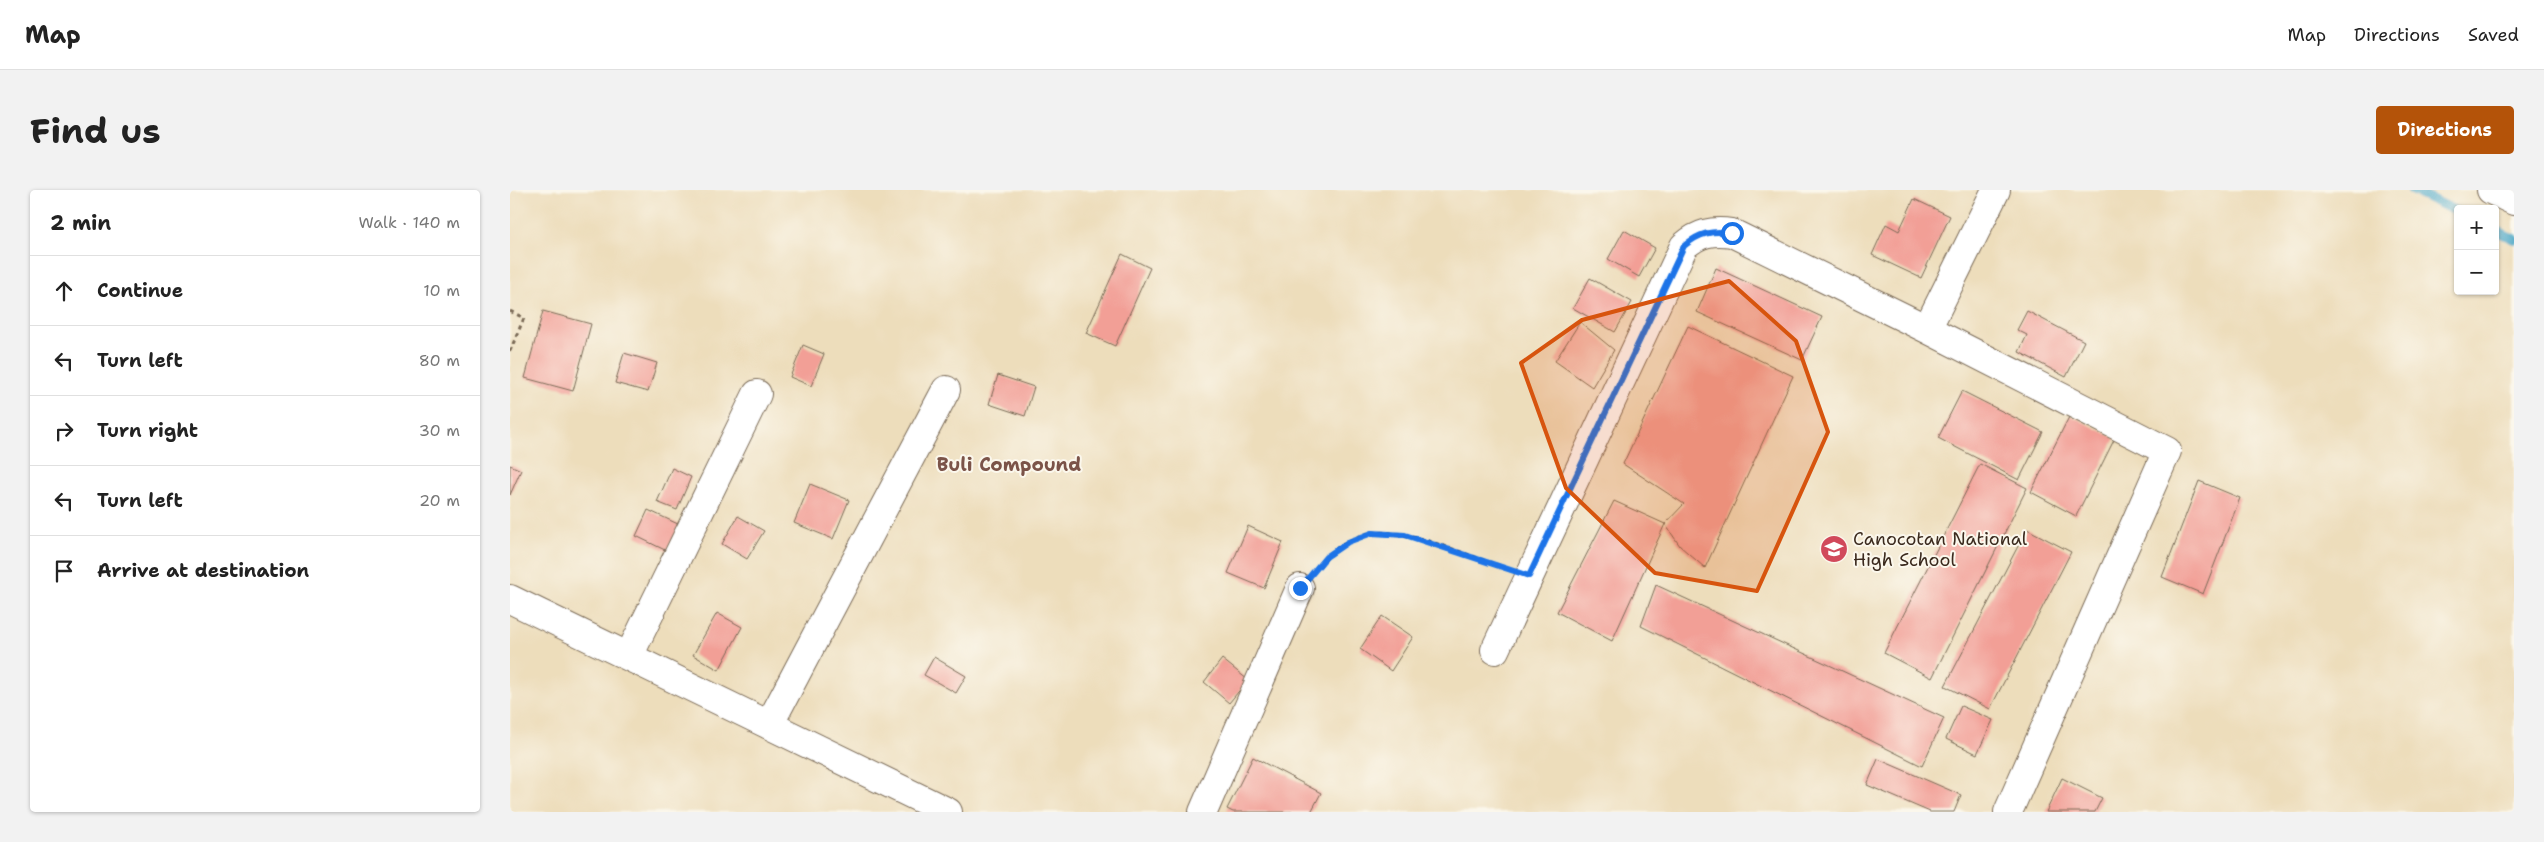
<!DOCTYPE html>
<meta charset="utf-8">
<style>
body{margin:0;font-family:"Shantell Sans",sans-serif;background:#f2f2f2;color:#222}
.controls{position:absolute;right:15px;top:15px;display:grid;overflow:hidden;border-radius:5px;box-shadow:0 1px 4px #0004}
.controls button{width:45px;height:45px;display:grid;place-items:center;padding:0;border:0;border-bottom:1px solid #e0e0e0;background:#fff;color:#222;font:25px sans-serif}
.stop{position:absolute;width:15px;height:15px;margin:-11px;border:4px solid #1a73e8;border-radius:50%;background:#fff}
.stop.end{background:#1a73e8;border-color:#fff;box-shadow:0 1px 5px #0008}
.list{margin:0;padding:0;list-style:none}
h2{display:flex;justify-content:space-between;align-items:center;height:65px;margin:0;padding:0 20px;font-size:21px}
h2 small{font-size:16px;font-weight:400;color:#767676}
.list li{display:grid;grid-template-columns:32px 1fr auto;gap:15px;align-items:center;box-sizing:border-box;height:70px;padding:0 20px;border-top:1px solid #e0e0e0}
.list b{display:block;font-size:19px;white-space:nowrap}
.list em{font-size:16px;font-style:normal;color:#767676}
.icon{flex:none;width:28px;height:28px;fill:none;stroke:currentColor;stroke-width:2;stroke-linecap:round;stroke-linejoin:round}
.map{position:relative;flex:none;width:2004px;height:622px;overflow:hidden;border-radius:5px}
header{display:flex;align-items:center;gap:30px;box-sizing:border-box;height:70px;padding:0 25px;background:#fff;border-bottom:1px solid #e0e0e0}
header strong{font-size:24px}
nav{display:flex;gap:28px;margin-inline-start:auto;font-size:18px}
.intro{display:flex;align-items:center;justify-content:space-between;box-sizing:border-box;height:120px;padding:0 30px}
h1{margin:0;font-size:35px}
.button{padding:12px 22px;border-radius:5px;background:#b45309;color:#fff;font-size:18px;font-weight:700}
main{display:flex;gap:30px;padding:0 30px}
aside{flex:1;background:#fff;border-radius:5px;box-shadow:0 1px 4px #0004}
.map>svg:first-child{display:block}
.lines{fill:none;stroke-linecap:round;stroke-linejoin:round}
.stream{stroke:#47a5c6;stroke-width:10}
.building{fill:#f29f96}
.minor-casing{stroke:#796955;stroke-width:30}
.path{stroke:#796955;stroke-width:3;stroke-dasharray:4 4;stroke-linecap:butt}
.minor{stroke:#fff;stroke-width:28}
.route{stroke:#1a73e8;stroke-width:6}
.marked{fill:#d7540e;fill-opacity:0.2;stroke:#d7540e;stroke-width:4;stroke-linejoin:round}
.labels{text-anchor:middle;stroke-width:4;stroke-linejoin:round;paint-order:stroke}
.poi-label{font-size:18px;fill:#3b2a1e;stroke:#fbf7ec;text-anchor:start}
.neighbourhood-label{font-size:19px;font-weight:bold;fill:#7b5348;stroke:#fbf7ec}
</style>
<header>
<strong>Map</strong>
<nav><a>Map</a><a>Directions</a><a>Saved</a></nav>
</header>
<div class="intro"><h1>Find us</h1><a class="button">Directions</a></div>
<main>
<aside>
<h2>2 min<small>Walk · 140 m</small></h2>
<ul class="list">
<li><svg class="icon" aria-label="ahead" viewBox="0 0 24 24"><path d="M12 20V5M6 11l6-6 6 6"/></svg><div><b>Continue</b></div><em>10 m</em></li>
<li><svg class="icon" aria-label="left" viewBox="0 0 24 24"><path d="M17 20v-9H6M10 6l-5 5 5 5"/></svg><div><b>Turn left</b></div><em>80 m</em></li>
<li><svg class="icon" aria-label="right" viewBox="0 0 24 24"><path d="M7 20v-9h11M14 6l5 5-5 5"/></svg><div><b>Turn right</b></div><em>30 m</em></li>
<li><svg class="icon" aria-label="left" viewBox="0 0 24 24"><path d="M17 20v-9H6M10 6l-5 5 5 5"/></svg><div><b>Turn left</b></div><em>20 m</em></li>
<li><svg class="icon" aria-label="arrive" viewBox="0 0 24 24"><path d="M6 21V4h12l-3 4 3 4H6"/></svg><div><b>Arrive at destination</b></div></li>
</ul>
</aside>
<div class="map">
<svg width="2004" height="622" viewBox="0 0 2004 622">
<rect width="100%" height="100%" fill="#fbf7ec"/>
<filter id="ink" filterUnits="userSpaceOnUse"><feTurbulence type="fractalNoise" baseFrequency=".02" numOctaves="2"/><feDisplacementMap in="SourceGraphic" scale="10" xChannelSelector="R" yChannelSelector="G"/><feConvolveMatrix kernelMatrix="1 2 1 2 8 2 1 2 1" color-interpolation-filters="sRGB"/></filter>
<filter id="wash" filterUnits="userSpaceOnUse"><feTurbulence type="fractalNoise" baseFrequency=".0096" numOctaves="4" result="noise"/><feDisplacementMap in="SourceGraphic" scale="20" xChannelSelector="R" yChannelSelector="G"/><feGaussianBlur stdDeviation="1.12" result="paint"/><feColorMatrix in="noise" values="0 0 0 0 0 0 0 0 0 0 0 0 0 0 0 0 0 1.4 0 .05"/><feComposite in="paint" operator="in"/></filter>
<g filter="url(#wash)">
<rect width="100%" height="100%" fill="#edddbb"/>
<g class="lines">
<!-- stream -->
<path class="stream" d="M1902 0 1948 22
M1985 40 2004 49"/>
</g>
<g id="blocks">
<!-- building -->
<path class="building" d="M1404 9 1440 26 1411 88 1362 65 1376 34 1389 41Z
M1114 40 1145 58 1129 87 1098 69Z
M612 64 640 78 605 156 576 143Z
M1206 78 1312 127 1292 170 1187 122Z
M1080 88 1122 112 1105 142 1063 118Z
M33 121 81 134 63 201 15 188Z
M1517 121 1574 151 1556 187 1509 162 1517 145 1507 140Z
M1070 132 1104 160 1082 197 1045 171Z
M1178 136 1283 186 1195 378 1170 356 1155 334 1102 451 1047 422 1104 311 1155 334 1174 314 1113 274Z
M293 155 314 164 301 196 280 187Z
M114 163 147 173 138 202 105 193Z
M488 185 524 197 515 226 479 214Z
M1452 201 1533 242 1509 290 1428 248Z
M1560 225 1605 248 1566 326 1521 302Z
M1470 274 1517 298 1422 488 1374 463Z
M0 275 11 280 0 305Z
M162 278 181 287 167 320 147 312Z
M1689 291 1730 308 1693 404 1652 387Z
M300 294 339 310 323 349 284 333Z
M138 320 170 335 157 361 126 346Z
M228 326 254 341 237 369 212 354Z
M738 336 773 352 754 398 718 383Z
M1517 339 1561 362 1480 519 1435 496Z
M1146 395 1434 528 1412 576 1131 436Z
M207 423 232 437 209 480 183 465Z
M872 426 903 447 881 481 850 459Z
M424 467 456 486 446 503 414 485Z
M712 469 738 490 719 513 694 492Z
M1451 516 1483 530 1467 564 1436 549Z
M743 567 811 603 801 622H723L717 619Z
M1368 569 1451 605 1444 622H1420L1357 595Z
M1552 588 1592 608 1585 622H1536Z"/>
</g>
</g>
<g filter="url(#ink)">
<use href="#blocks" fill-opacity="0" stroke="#796955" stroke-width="1"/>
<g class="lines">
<!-- minor casing -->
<g class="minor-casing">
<path id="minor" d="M1981 0 2004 11
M1417 139 1486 0
M0 409 438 622
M985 460 1174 56C1189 43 1202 40 1222 43L1417 139 1657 261 1498 622
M119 466 247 204
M259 535 436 200
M693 622 790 398"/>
</g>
<!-- path -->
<path class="path" d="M0 121 14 128 0 161
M809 376C821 361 843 345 863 343 903 340 953 364 992 377"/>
<!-- minor -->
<use href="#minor" class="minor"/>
</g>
</g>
<g class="lines" filter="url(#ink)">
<!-- route -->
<path class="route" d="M790 398 816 367 838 352 862 343 895 345 1019 386 1174 56C1189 43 1202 40 1222 43"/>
</g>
<!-- marked area -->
<path class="marked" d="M1219 91 1286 151 1318 242 1247 401 1145 383 1056 298 1011 173 1072 130Z"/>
<!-- icons -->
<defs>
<g id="school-disc" transform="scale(1.4375)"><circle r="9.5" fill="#d1495b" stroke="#fbf7ec"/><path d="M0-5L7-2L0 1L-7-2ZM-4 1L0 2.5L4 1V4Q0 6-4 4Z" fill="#fff"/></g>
</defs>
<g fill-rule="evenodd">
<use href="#school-disc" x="1324" y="359"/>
</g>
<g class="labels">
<!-- poi labels -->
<g class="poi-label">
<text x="1343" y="355">Canocotan National<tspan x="1343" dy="21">High School</tspan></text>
</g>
<!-- neighbourhood labels -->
<g class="neighbourhood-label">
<text x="499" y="281">Buli Compound</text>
</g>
</g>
</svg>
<div class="controls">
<button>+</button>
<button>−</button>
</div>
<div class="stop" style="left:1222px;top:43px"></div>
<div class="stop end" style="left:790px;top:398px"></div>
</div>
</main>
